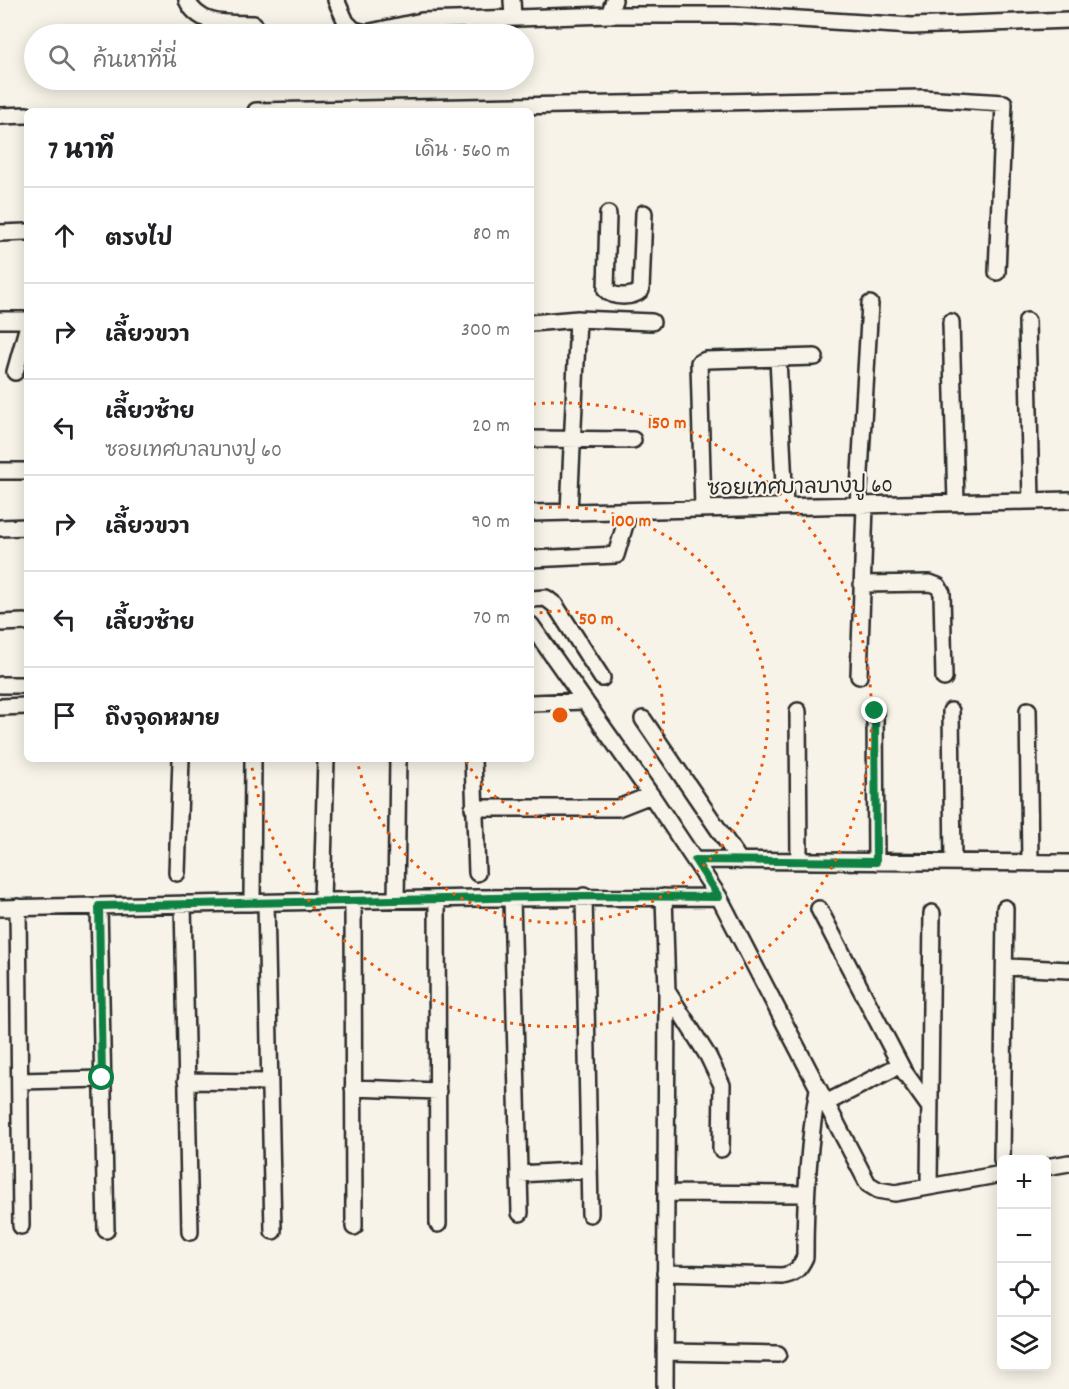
<!DOCTYPE html>
<html lang="th">
<meta charset="utf-8">
<style>
body{margin:0;font-family:Dekko,"Playpen Sans Thai",sans-serif;background:#f6f6f6;color:#202124}
.controls{position:absolute;right:18px;bottom:18px;display:grid;overflow:hidden;border-radius:9px;box-shadow:0 3px 15px #0003}
.controls button{width:54px;height:54px;display:grid;place-items:center;padding:0;border:0;border-bottom:2px solid #e0e0e0;background:#fff;color:#202124;font:30px sans-serif}
.stop{position:absolute;width:18px;height:18px;margin:-14px;border:4px solid #0b8043;border-radius:50%;background:#fff}
.stop.end{background:#0b8043;border-color:#fff;box-shadow:0 2px 6px #0008}
.list{margin:0;padding:0;list-style:none}
h2{display:flex;justify-content:space-between;align-items:center;height:78px;margin:0;padding:0 24px;font-size:26px}
h2 small{font-size:20px;font-weight:400;color:#757577}
.list li{display:grid;grid-template-columns:39px 1fr auto;gap:18px;align-items:center;box-sizing:border-box;height:96px;padding:0 24px;border-top:2px solid #e0e0e0}
.list b{display:block;font-size:22px;white-space:nowrap}
.list p{margin:0;font-size:20px;white-space:nowrap;color:#757577}
.list em{font-size:20px;font-style:normal;color:#757577}
.icon{flex:none;width:33px;height:33px;fill:none;stroke:currentColor;stroke-width:2;stroke-linecap:round;stroke-linejoin:round}
.map{position:relative;flex:none;width:1069px;height:1389px;overflow:hidden}
.search{position:absolute;background:#fff;box-shadow:0 3px 15px #0003;left:24px;top:24px;width:510px;height:66px;display:flex;align-items:center;gap:15px;box-sizing:border-box;padding:0 21px;border-radius:33px;color:#757577;font-size:22px}
.panel{position:absolute;background:#fff;box-shadow:0 3px 15px #0003;left:24px;top:108px;width:510px;height:654px;border-radius:9px}
.map>svg:first-child{display:block}
.lines{fill:none;stroke-linecap:round;stroke-linejoin:round}
.minor-casing{stroke:#2b2b2b;stroke-width:20}
.minor{stroke:#f7f3e8;stroke-width:15}
.route{stroke:#0b8043;stroke-width:8}
.ring{fill:none;stroke:#e8590c;stroke-width:3;stroke-dasharray:3 6}
.labels{text-anchor:middle;stroke-width:4.5;stroke-linejoin:round;paint-order:stroke}
.street-label{font-size:21px;fill:#2b2b2b;stroke:#f7f3e8}
.centre{fill:#e8590c;stroke:#f7f3e8;stroke-width:3}
.ring-label{font-size:18px;text-anchor:middle;font-weight:bold;fill:#e8590c;stroke:#f7f3e8;stroke-width:4.5;stroke-linejoin:round;paint-order:stroke}
</style>
<div class="map">
<svg width="1069" height="1389" viewBox="0 0 1069 1389">
<rect width="100%" height="100%" fill="#f7f3e8"/>
<filter id="ink" filterUnits="userSpaceOnUse"><feTurbulence type="fractalNoise" baseFrequency=".0167" numOctaves="2"/><feDisplacementMap in="SourceGraphic" scale="12" xChannelSelector="R" yChannelSelector="G"/><feConvolveMatrix kernelMatrix="1 2 1 2 8 2 1 2 1" color-interpolation-filters="sRGB"/></filter>
<g filter="url(#ink)">
<g class="lines">
<!-- minor casing -->
<g class="minor-casing">
<path id="minor" d="M187 0C199 27 229 23 254 24
M336 0 346 22 354 30 366 33 422 21 609 15H734L912 26 1069 20
M512 0 513 18
M609 15 614 0
M256 111 922 98 1004 103 997 272
M0 116 27 115
M608 214 606 290C613 298 633 298 641 290L644 213
M0 233 27 232
M0 320H27
M1027 321 1031 501
M951 322 956 503
M531 323 578 319 652 322
M778 358 785 507
M15 372 27 329
M531 439 633 440
M0 471H27
M858 506 870 304
M703 509 699 363 706 360 815 357
M569 512 578 319
M531 513 1069 500
M0 528 27 527
M531 559 616 555 629 511
M862 584 930 583 938 586 942 593 944 678
M531 599 546 598 555 605 602 678
M0 623 25 622
M531 625 651 795 719 897 868 1184 878 1190 895 1193 1002 1174
M859 676 865 506
M0 685H27
M531 703 585 701
M0 707 27 706
M1028 710 1030 863
M798 711 799 861
M875 711 876 862
M951 711 953 862
M643 719 740 861
M473 759 477 873
M473 808H618L651 795
M695 860 1069 863
M177 873 181 759
M584 896 590 1214
M664 897 667 991 665 1389
M512 898 520 1213
M437 899 438 1224
M396 900 398 759
M322 901 326 759
M353 901 354 1227
M252 903 253 759
M266 903 273 1231
M183 904 190 1232
M99 906 106 1230
M18 907 21 1226
M0 908 476 898 719 897
M819 909 903 1070 928 1105
M1007 967 1069 970
M667 991 708 1056 722 1085 721 1149
M20 1081 102 1079
M186 1081 270 1082
M353 1088 438 1091
M826 1103 900 1065
M1002 1160 1005 908
M1046 1167 1069 1163
M519 1174 589 1170
M929 1186 932 913
M666 1193 805 1194
M665 1273 782 1276C795 1274 800 1268 805 1257 805 1200 808 1145 818 1089
M665 1352 778 1354"/>
</g>
<!-- minor -->
<use href="#minor" class="minor"/>
</g>
</g>
<g class="lines" filter="url(#ink)">
<!-- route -->
<path class="route" d="M102 1078 99 906 584 896 719 897 695 860 876 862 875 711"/>
</g>
<!-- distance rings -->
<g class="ring">
<path d="M531 615A104 104 0 1 1 466 760"/>
<path d="M531 509A208 208 0 1 1 357 760"/>
<path d="M533 404A312 312 0 1 1 251 761"/>
</g>
<g class="labels">
<!-- street labels -->
<g class="street-label">
<text transform="translate(800 486) rotate(-1)" y="7">ซอยเทศบาลบางปู 60</text>
</g>
</g>
<circle cx="560" cy="715" r="9" class="centre"/>
<g class="ring-label">
<text x="667" y="428">150 m</text>
<text x="631" y="526">100 m</text>
<text x="596" y="624">50 m</text>
</g>
</svg>
<div class="controls">
<button>+</button>
<button>−</button>
<button><svg class="icon" aria-label="locate" viewBox="0 0 24 24"><circle cx="12" cy="12" r="6"/><path d="M12 2v4M12 18v4M2 12h4M18 12h4"/></svg></button>
<button><svg class="icon" aria-label="layers" viewBox="0 0 24 24"><path d="M12 4l9 5-9 5-9-5zM3 14l9 5 9-5"/></svg></button>
</div>
<div class="stop" style="left:102px;top:1078px"></div>
<div class="stop end" style="left:875px;top:711px"></div>
<div class="search"><svg class="icon" aria-label="search" viewBox="0 0 24 24"><circle cx="10" cy="10" r="6"/><path d="M15 15l6 6"/></svg>ค้นหาที่นี่</div>
<section class="panel">
<h2>7 นาที<small>เดิน · 560 m</small></h2>
<ul class="list">
<li><svg class="icon" aria-label="ahead" viewBox="0 0 24 24"><path d="M12 20V5M6 11l6-6 6 6"/></svg><div><b>ตรงไป</b></div><em>80 m</em></li>
<li><svg class="icon" aria-label="right" viewBox="0 0 24 24"><path d="M7 20v-9h11M14 6l5 5-5 5"/></svg><div><b>เลี้ยวขวา</b></div><em>300 m</em></li>
<li><svg class="icon" aria-label="left" viewBox="0 0 24 24"><path d="M17 20v-9H6M10 6l-5 5 5 5"/></svg><div><b>เลี้ยวซ้าย</b><p>ซอยเทศบาลบางปู 60</p></div><em>20 m</em></li>
<li><svg class="icon" aria-label="right" viewBox="0 0 24 24"><path d="M7 20v-9h11M14 6l5 5-5 5"/></svg><div><b>เลี้ยวขวา</b></div><em>90 m</em></li>
<li><svg class="icon" aria-label="left" viewBox="0 0 24 24"><path d="M17 20v-9H6M10 6l-5 5 5 5"/></svg><div><b>เลี้ยวซ้าย</b></div><em>70 m</em></li>
<li><svg class="icon" aria-label="arrive" viewBox="0 0 24 24"><path d="M6 21V4h12l-3 4 3 4H6"/></svg><div><b>ถึงจุดหมาย</b></div></li>
</ul>
</section>
</div>
